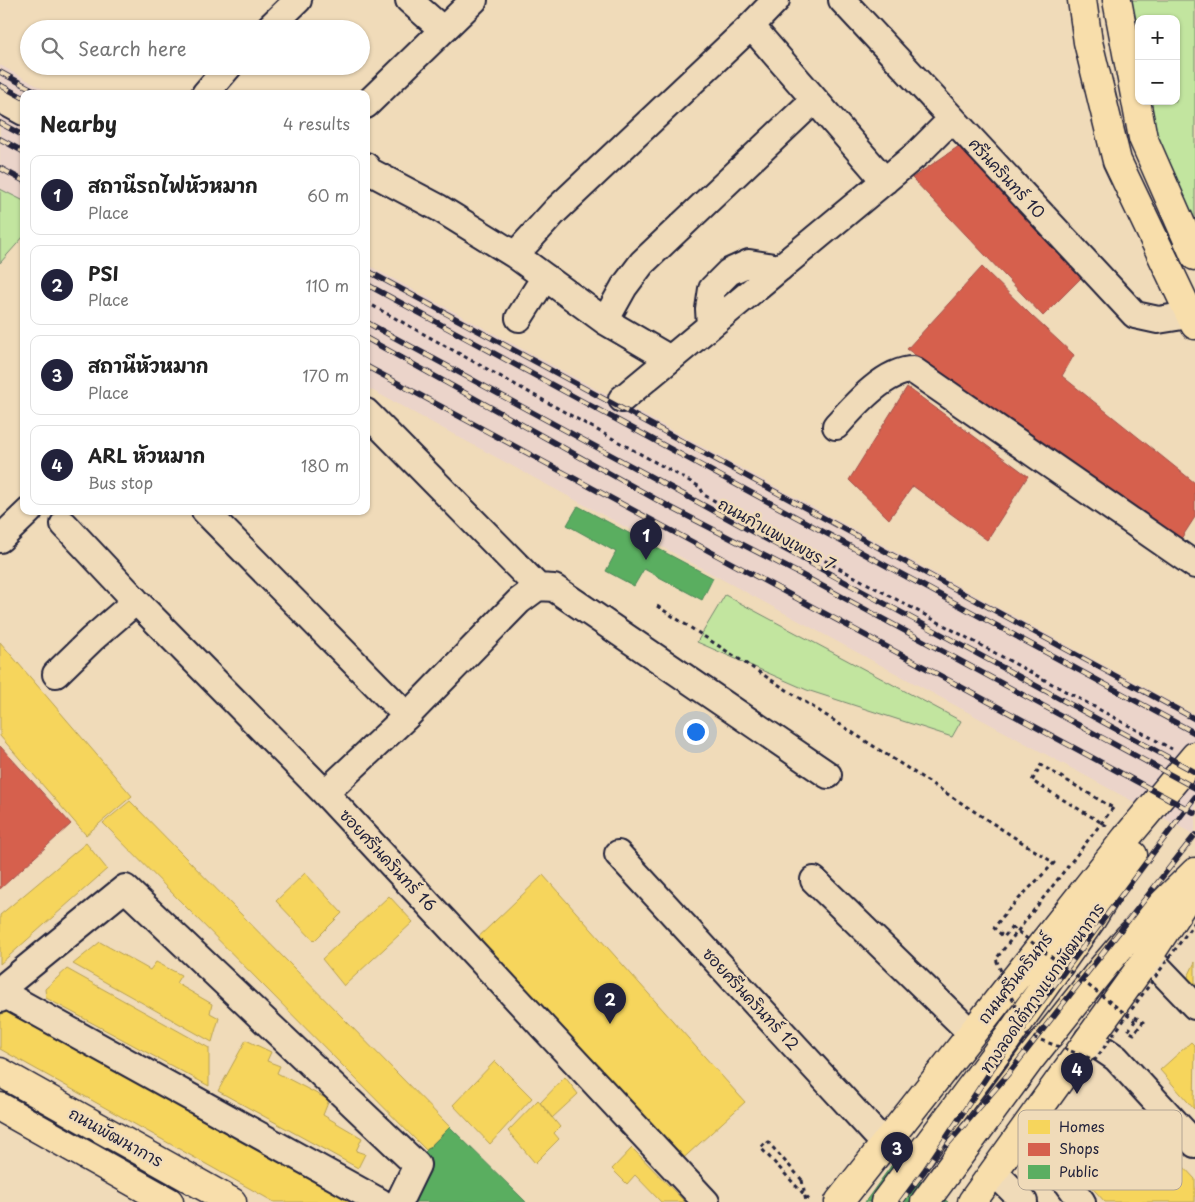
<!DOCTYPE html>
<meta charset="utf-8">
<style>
body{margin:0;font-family:"Playpen Sans","Playpen Sans Thai",sans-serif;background:#f6f6f6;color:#222}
.controls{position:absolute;right:15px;top:15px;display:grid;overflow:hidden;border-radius:10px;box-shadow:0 1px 4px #0004}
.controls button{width:45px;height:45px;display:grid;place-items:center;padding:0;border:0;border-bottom:1px solid #e0e0e0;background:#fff;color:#222;font:25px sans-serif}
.you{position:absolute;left:695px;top:731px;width:18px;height:18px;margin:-12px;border:4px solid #fff;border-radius:50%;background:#1a73e8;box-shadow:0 0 0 8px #1a73e833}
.badge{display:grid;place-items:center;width:32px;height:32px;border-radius:50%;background:#22223b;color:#fff;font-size:16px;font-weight:700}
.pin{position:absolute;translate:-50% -41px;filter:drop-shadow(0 1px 2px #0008)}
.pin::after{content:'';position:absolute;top:26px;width:18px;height:15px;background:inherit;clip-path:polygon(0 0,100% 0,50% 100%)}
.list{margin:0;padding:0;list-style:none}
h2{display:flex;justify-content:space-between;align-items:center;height:65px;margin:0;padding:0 20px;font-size:21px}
h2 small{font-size:16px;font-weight:400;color:#767676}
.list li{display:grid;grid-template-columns:32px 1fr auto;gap:15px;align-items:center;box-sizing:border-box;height:80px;margin:0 10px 10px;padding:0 10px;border:1px solid #e0e0e0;border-radius:10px}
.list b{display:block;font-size:19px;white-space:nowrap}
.list p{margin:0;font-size:16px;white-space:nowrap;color:#767676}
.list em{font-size:16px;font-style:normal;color:#767676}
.icon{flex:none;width:28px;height:28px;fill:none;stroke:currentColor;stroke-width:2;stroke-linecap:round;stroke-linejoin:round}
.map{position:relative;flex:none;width:1195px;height:1202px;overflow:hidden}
.search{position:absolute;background:#fff;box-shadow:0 1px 4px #0004;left:20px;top:20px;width:350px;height:55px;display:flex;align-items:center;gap:12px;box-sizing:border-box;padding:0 18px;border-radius:28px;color:#767676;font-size:19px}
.panel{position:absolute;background:#fff;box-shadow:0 1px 4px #0004;left:20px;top:90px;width:350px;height:425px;border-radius:10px}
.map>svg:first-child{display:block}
.built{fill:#ebd4ca}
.green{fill:#c2e59f;stroke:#72846d;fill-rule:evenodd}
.homes{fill:#f6d55c;stroke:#b69f52}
.shops{fill:#d6604d;stroke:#a04d48}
.public{fill:#5aae61;stroke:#498456}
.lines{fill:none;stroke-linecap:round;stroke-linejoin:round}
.minor-casing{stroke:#22223b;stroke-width:30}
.major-casing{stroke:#22223b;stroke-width:31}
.highway-casing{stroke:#22223b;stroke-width:31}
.path{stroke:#22223b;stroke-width:3;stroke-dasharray:4 4;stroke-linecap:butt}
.minor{stroke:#f0dbb9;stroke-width:26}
.major{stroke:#f8deab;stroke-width:28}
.highway{stroke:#f8deab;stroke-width:28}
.rail-casing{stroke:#22223b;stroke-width:5.5}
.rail{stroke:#f0dbb9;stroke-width:4;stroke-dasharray:11;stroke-linecap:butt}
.path-bridge{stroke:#22223b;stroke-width:3;stroke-dasharray:4 4;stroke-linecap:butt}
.labels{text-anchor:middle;stroke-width:5;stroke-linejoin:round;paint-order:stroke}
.street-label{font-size:16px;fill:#22223b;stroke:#f0dbb9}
.key{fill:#f0dbb9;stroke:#b2a493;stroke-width:1}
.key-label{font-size:14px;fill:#22223b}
</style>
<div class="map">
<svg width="1195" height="1202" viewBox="0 0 1195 1202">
<rect width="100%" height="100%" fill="#f0dbb9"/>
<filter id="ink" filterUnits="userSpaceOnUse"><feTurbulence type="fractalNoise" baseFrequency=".02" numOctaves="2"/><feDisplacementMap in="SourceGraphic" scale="10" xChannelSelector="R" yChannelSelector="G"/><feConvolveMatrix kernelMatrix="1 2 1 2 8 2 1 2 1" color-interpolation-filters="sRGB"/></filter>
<g filter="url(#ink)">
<!-- built -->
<path class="built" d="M0 65 52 94H24V201L0 189Z
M366 264 1195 715V835L366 387Z"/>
<!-- green -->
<path class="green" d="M1117 0H1195V256L1143 138ZM1139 19H1176V101H1139Z
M0 189 24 201V236L0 263Z
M725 595 961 721 952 737 807 690 697 642Z"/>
<!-- homes -->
<path class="homes" d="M0 642 132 796 86 835 0 736Z
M130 801 450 1127 426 1150 103 823Z
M86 843 107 869 0 964V915Z
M305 873 342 913 314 941 276 901Z
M543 875 745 1102 677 1164 469 946Z
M389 896 413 922 344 986 322 959Z
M100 942 150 970 156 962 181 975 176 983 212 1004 210 1013 219 1018 212 1042 73 964Z
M1195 962V991L1186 981Z
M67 969 209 1048V1086L46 998 45 989Z
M5 1007 354 1202H274L0 1049V1017Z
M246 1040 271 1052 267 1061 280 1066 277 1073 329 1100 323 1115 362 1138 356 1151 365 1154 358 1168 218 1091Z
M1191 1042 1195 1046 1194 1109 1160 1070Z
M495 1061 532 1098 490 1144 453 1105Z
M565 1077 578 1094 552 1118 540 1103Z
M538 1100 560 1127 554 1133 559 1139 535 1163 508 1131Z
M1135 1114 1195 1179V1202H1105L1077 1171Z
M632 1148 685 1202H661L635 1175 627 1184 612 1169Z"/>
<!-- shops -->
<path class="shops" d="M959 146 1084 275 1043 316 912 178Z
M982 267 1032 316 1074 355 1062 376 1195 483V517L1177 545 907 349Z
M907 387 1028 476 987 540 913 486 889 519 849 480Z
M0 746 71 824 0 889Z"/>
<!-- public -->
<path class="public" d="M578 506 713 578 702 600 644 569 634 586 606 571 616 552 567 525Z
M450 1127 526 1202H413L431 1171 420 1157Z
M894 1162 948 1202H865Z"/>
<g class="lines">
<!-- minor casing -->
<g class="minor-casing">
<path id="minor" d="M409 0 443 30
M842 0 1135 315 1158 320 1189 315
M751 26 885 181
M268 29 298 0
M205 94 229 66
M0 99 24 112
M366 105 474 0
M366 166 369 171 439 208 515 255 605 321 670 359
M515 255 556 210 751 26 776 0
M519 318 545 277
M605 321 624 287 642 263 814 100
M710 326 709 309 712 289 729 272 749 263 780 268
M622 399 917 154 952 119
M366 412 538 587
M836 426C854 406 885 370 913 370L1195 565
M205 511 407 716
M64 524 136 601 325 793 706 1202
M0 539 29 511
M56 674 92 639 136 601
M325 793 407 716 519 601 538 587 554 588 828 775
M618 854 884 1143
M814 880 971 1033
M1148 957 1195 1006
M2 993 380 1202
M0 999 6 985 125 888 417 1165 399 1202
M1088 1039 1116 1058 1195 1144
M1016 1142 1067 1182 1082 1202
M994 1172 1024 1202"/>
</g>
<!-- major casing -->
<g class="major-casing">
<path id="major" d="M1082 0 1088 42 1117 161 1195 325
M0 1072 232 1202
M0 1107 169 1202
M839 1202 1126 838 1195 756
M885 1202 1007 1039 1092 919 1122 870 1133 855
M925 1202 1031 1058 1105 965 1128 938 1195 872
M972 1202 1148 957 1194 887"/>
</g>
<!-- highway casing -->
<g class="highway-casing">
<path id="highway" d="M1117 0 1143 138 1195 256"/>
</g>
<!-- path -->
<path class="path" d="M366 302 700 487 704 495 1172 749
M657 606 1054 863 1007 911 994 928 1004 937 1012 927
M1107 826 1032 781 1041 765 1113 808
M1135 1017 1143 1022 1134 1034 1128 1031 1135 1021
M802 1180 767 1141 761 1148 811 1202"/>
<!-- minor -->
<use href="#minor" class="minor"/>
<!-- major -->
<use href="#major" class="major"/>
<!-- highway -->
<use href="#highway" class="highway"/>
<!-- rail casing -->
<g class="rail-casing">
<path id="rail" d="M0 72 41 94
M0 85 24 98
M0 123 24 136
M0 139 24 152
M0 168 24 181
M366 270 1195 719
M366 284 1195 733
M366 322 1195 772
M366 338 668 506 800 574 1195 788
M366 366 1195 813
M947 1145 1009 1073 1195 835
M901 1202 924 1171 996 1063 1195 797"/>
</g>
<!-- rail -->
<use href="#rail" class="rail"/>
<!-- path-bridge -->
<path class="path-bridge" d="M1113 808 996 959 1027 1035 1095 1060 1195 922
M1012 927 1135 1021
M802 1180 806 1202"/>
</g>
</g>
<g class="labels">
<!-- street labels -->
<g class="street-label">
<text transform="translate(1007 178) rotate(47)" y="6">ศรีนครินทร์ 10</text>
<text transform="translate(777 534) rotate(29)" y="6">ถนนกำแพงเพชร 7</text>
<text transform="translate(388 860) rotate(47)" y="6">ซอยศรีนครินทร์ 16</text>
<text transform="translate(1015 978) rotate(-52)" y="6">ถนนศรีนครินทร์</text>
<text transform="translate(1042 988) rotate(-55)" y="6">ทางลอดใต้ทางแยกพัฒนาการ</text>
<text transform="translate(751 999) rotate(47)" y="6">ซอยศรีนครินทร์ 12</text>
<text transform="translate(116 1137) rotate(29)" y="6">ถนนพัฒนาการ</text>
</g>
</g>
<!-- legend -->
<rect x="1018" y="1110" width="164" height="80" rx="8" class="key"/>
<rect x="1028" y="1120" width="22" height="14" fill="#f6d55c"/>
<rect x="1028" y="1143" width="22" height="13" fill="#d6604d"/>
<rect x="1028" y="1165" width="22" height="14" fill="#5aae61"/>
<g class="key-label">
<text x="1059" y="1132">Homes</text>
<text x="1059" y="1154">Shops</text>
<text x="1059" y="1177">Public</text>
</g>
</svg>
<div class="controls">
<button>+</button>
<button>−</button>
</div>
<div class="you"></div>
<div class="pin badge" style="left:646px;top:560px">1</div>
<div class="pin badge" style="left:610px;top:1024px">2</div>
<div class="pin badge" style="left:897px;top:1173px">3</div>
<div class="pin badge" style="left:1077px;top:1094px">4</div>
<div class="search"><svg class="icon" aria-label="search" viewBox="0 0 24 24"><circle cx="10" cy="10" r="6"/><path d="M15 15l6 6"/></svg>Search here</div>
<section class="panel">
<h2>Nearby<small>4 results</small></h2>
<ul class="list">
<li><span class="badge">1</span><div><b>สถานีรถไฟหัวหมาก</b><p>Place</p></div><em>60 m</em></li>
<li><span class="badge">2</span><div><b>PSI</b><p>Place</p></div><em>110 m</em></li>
<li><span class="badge">3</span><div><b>สถานีหัวหมาก</b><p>Place</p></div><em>170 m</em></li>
<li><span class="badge">4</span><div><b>ARL หัวหมาก</b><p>Bus stop</p></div><em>180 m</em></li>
</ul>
</section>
</div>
